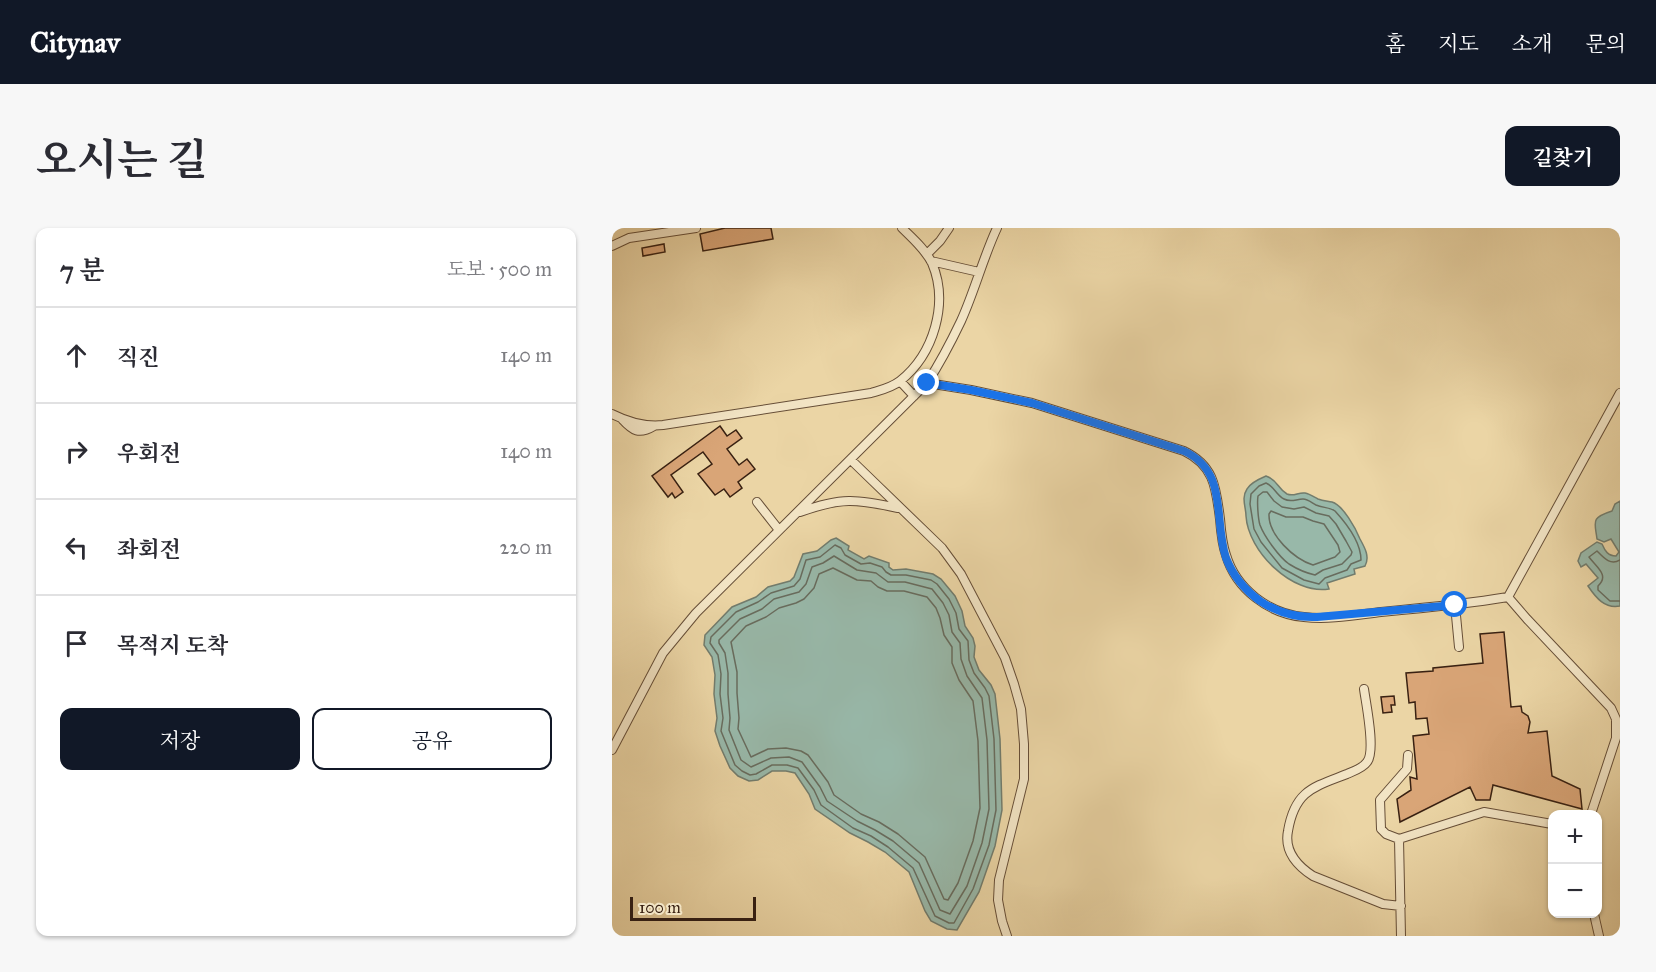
<!DOCTYPE html>
<html lang="ko">
<meta charset="utf-8">
<style>
body{margin:0;font-family:"IM FELL Great Primer","Noto Serif KR",serif;background:#f7f7f7;color:#2b2b33}
.controls{position:absolute;right:18px;bottom:18px;display:grid;overflow:hidden;border-radius:12px;box-shadow:0 2px 4px #0004}
.controls button{width:54px;height:54px;display:grid;place-items:center;padding:0;border:0;border-bottom:2px solid #e1e1e2;background:#fff;color:#2b2b33;font:30px sans-serif}
.scale{position:absolute;left:18px;bottom:15px;width:126px;box-sizing:border-box;padding-left:6px;border:3px solid #392112;border-top:0;font-size:16px;line-height:21px;white-space:nowrap;color:#392112;-webkit-text-stroke:4px #f2e4c4;paint-order:stroke}
.stop{position:absolute;width:18px;height:18px;margin:-14px;border:4px solid #1a73e8;border-radius:50%;background:#fff}
.stop.end{background:#1a73e8;border-color:#fff;box-shadow:0 2px 6px #0008}
.list{margin:0;padding:0;list-style:none}
h2{display:flex;justify-content:space-between;align-items:center;height:78px;margin:0;padding:0 24px;font-size:26px}
h2 small{font-size:20px;font-weight:400;color:#7c7c81}
.list li{display:grid;grid-template-columns:39px 1fr auto;gap:18px;align-items:center;box-sizing:border-box;height:96px;padding:0 24px;border-top:2px solid #e1e1e2}
.list b{display:block;font-size:22px;white-space:nowrap}
.list em{font-size:20px;font-style:normal;color:#7c7c81}
.actions{display:flex;gap:12px;padding:18px 24px}
.actions a{flex:1;padding:14px 0;border:2px solid #111827;border-radius:12px;text-align:center;font-size:21px;color:#111827}
.actions .main{background:#111827;color:#fff}
.icon{flex:none;width:33px;height:33px;fill:none;stroke:currentColor;stroke-width:2;stroke-linecap:round;stroke-linejoin:round}
.map{position:relative;flex:none;width:1008px;height:708px;overflow:hidden;border-radius:12px}
header{display:flex;align-items:center;gap:36px;box-sizing:border-box;height:84px;padding:0 30px;background:#111827;color:#fff}
header strong{font-size:28px}
nav{display:flex;gap:33px;margin-inline-start:auto;font-size:21px}
.intro{display:flex;align-items:center;justify-content:space-between;box-sizing:border-box;height:144px;padding:0 36px}
h1{margin:0;font-size:42px}
.button{padding:15px 27px;border-radius:12px;background:#111827;color:#fff;font-size:21px;font-weight:700}
main{display:flex;gap:36px;padding:0 36px}
aside{flex:1;background:#fff;border-radius:12px;box-shadow:0 2px 4px #0004}
.map>svg:first-child{display:block}
.water{fill:#98b8a9;stroke:#727c6d;stroke-width:1.5}
.lines{fill:none;stroke-linecap:round;stroke-linejoin:round}
.shore{stroke:#686c5e;stroke-width:1.5}
.building{fill:#d9a577;stroke:#392112;stroke-width:1.5}
.minor-casing{stroke:#664e37;stroke-width:10}
.minor{stroke:#f2e4c4;stroke-width:8}
.route{stroke:#1a73e8;stroke-width:8}
</style>
<header>
<strong>Citynav</strong>
<nav><a>홈</a><a>지도</a><a>소개</a><a>문의</a></nav>
</header>
<div class="intro"><h1>오시는 길</h1><a class="button">길찾기</a></div>
<main>
<aside>
<h2>7 분<small>도보 · 500 m</small></h2>
<ul class="list">
<li><svg class="icon" aria-label="ahead" viewBox="0 0 24 24"><path d="M12 20V5M6 11l6-6 6 6"/></svg><div><b>직진</b></div><em>140 m</em></li>
<li><svg class="icon" aria-label="right" viewBox="0 0 24 24"><path d="M7 20v-9h11M14 6l5 5-5 5"/></svg><div><b>우회전</b></div><em>140 m</em></li>
<li><svg class="icon" aria-label="left" viewBox="0 0 24 24"><path d="M17 20v-9H6M10 6l-5 5 5 5"/></svg><div><b>좌회전</b></div><em>220 m</em></li>
<li><svg class="icon" aria-label="arrive" viewBox="0 0 24 24"><path d="M6 21V4h12l-3 4 3 4H6"/></svg><div><b>목적지 도착</b></div></li>
</ul>
<div class="actions"><a class="main">저장</a><a>공유</a></div>
</aside>
<div class="map">
<svg width="1008" height="708" viewBox="0 0 1008 708">
<rect width="100%" height="100%" fill="#ebd5a5"/>
<filter id="stains"><feTurbulence type="fractalNoise" baseFrequency=".00333" numOctaves="4"/><feColorMatrix values="0 0 0 0 .2 0 0 0 0 .09 0 0 0 0 .02 0 0 0 .5 -.17"/></filter>
<radialGradient id="worn" r=".72"><stop offset=".6" stop-color="#630" stop-opacity="0"/><stop offset="1" stop-color="#630" stop-opacity=".3"/></radialGradient>
<!-- water -->
<path class="water" d="M654 248C666 252 665 260 675 266 682 269 686 264 693 265 698 266 702 269 706 271 711 273 715 273 720 274 731 277 744 301 748 311 753 320 758 329 753 338L742 341 743 346 715 355 717 361C680 367 636 323 634 288 634 279 629 270 635 261 638 255 647 251 654 248Z
M1008 273V378C993 381 984 370 976 358L986 350 974 336 969 339 966 333 969 325 985 314 990 316C993 323 996 328 1004 328L1007 324 999 311 992 314 985 311C983 294 978 290 1000 283L1003 276Z
M224 310 237 318 236 322 252 331 257 328 277 335V339L281 342 294 341 321 346 329 351 343 368 350 383 353 398 361 410 363 418 362 429 367 442 379 457 383 466 388 511 390 582 383 618 367 664 345 702 335 701 319 693 313 683 297 644 273 624 256 614 238 605 203 581 197 566 183 545 174 543H160L146 552 137 553 126 548 118 540 108 518 103 503 105 490 102 466 103 447 100 429 92 417 93 407 120 379 144 369 156 359 178 353 182 349 191 326 205 323 219 312Z"/>
<g class="lines">
<!-- shore -->
<path class="shore" d="M654 255C662 258 664 267 672 271 679 275 684 271 691 271 696 271 700 275 704 277 711 280 717 279 723 283 734 295 749 315 749 332L739 336 735 342 713 350 707 356 692 352 670 340 649 314 642 301 638 276 639 266 647 258Z
M651 264H655L662 273 670 279 682 281 692 279 704 285 717 288 724 296 734 313 740 324 739 327 730 336 711 342 703 347C694 345 685 341 677 336 667 329 652 308 648 297 646 291 645 274 646 268Z
M659 283 674 289H691L701 293 712 296 726 317 728 324 723 329 701 337C682 331 656 307 657 286Z
M223 317 229 320 233 327 249 336 258 335 270 339 274 344 279 347H294L319 352 325 356 337 371 344 385 347 401 356 413 357 432 362 445 373 460 377 468 382 511 384 582 377 617 361 661 342 695H337L323 688 301 640 276 619 259 608 241 600 209 577 202 562 186 540 175 537H160L144 546 138 547 130 543 123 537 109 503 111 490 108 466 109 446 106 427 98 415 99 409 124 384 146 374 159 365 182 358 188 351 194 332 208 329Z
M222 328 245 342 264 345 276 354H293L320 361 331 375 337 387 340 404 348 415 349 431 355 448 370 470 375 512 377 581 370 615 355 658 338 686 328 682 307 635 281 613 263 602 245 593 215 573 208 559 190 534 177 529 159 530 139 539 129 532 117 502 118 490 116 466V445L113 425 107 415V412L128 391 150 381 162 371 187 364 194 356 200 339 211 335Z
M1008 332C998 338 991 329 985 323L977 329C984 339 998 347 986 358V362L998 373H1008
M221 340 245 352 259 353 266 359 275 363H292L315 369 324 380 328 390 332 407 340 419V435L347 452 361 473 366 513 368 580 361 613 346 655 336 672 332 671 313 629 286 606 267 594 249 586 222 567 216 554 196 527 189 523 174 520 156 521 139 529 126 501 127 490 125 465V444L119 414 134 398 154 389 167 380 184 375 192 371 202 360 207 346Z"/>
</g>
<!-- building -->
<path class="building" d="M113 0H159L161 11 91 23 88 6Z
M52 16 53 24 31 28 30 20Z
M108 198 115 208 124 202 130 210 115 221 127 237 135 231 143 241 126 254 130 260 118 269 112 261 103 267 86 246 100 236 91 224 59 247 71 264 63 270 60 265 56 269 40 248Z
M892 404 899 479 909 478 910 484 916 488 918 494 916 505 935 503 940 548 968 561 970 581 881 557 878 572H864L858 559 788 594 785 571 799 562 798 549 805 551 801 508 817 506 815 490 804 491 803 474 797 475 794 445 821 443V440L871 435 868 406Z
M782 468 783 477H779L780 484 771 485 769 469Z"/>
<g class="lines">
<!-- minor casing -->
<g class="minor-casing">
<path id="minor" d="M0 18 17 10 84 0
M315 26 328 13 337 0
M319 33 367 44
M288 153 302 168
M315 155 359 162 420 175 572 223C603 238 604 261 608 291 609 304 610 316 614 327 624 361 657 386 692 389 717 392 744 387 769 384 812 380 854 376 896 369
M0 186C16 194 33 199 51 197L259 165C269 162 279 160 288 153 322 126 337 75 320 35 313 21 301 11 290 0
M10 191C21 203 27 207 42 198
M239 232 330 320 349 346 393 430 402 456 409 481 412 516V551L387 652 386 672 390 693 395 708
M145 274 167 302
M188 284C230 269 244 271 286 280
M896 369 915 391 999 480 1004 491V510L979 586
M896 369 1008 165
M843 377 847 419
M752 461C754 476 764 523 755 534 751 540 742 543 735 546 702 559 683 562 676 603 672 623 684 637 701 648L771 676 789 678
M0 522 51 425 84 385 315 155C328 135 339 114 349 93 363 62 371 30 385 0
M787 611 774 606 769 601 768 572 795 541 796 527
M982 686 987 708
M789 708 787 611 872 584 940 596"/>
</g>
<!-- minor -->
<use href="#minor" class="minor"/>
</g>
<g class="lines">
<!-- route -->
<path class="route" d="M315 155 359 162 420 175 572 223C617 244 601 291 614 330 621 348 633 362 648 373 666 385 685 390 705 389L843 377"/>
</g>
<rect width="100%" height="100%" filter="url(#stains)"/>
<rect width="100%" height="100%" fill="url(#worn)"/>
</svg>
<div class="controls">
<button>+</button>
<button>−</button>
</div>
<div class="scale">100 m</div>
<div class="stop" style="left:843px;top:377px"></div>
<div class="stop end" style="left:315px;top:155px"></div>
</div>
</main>
